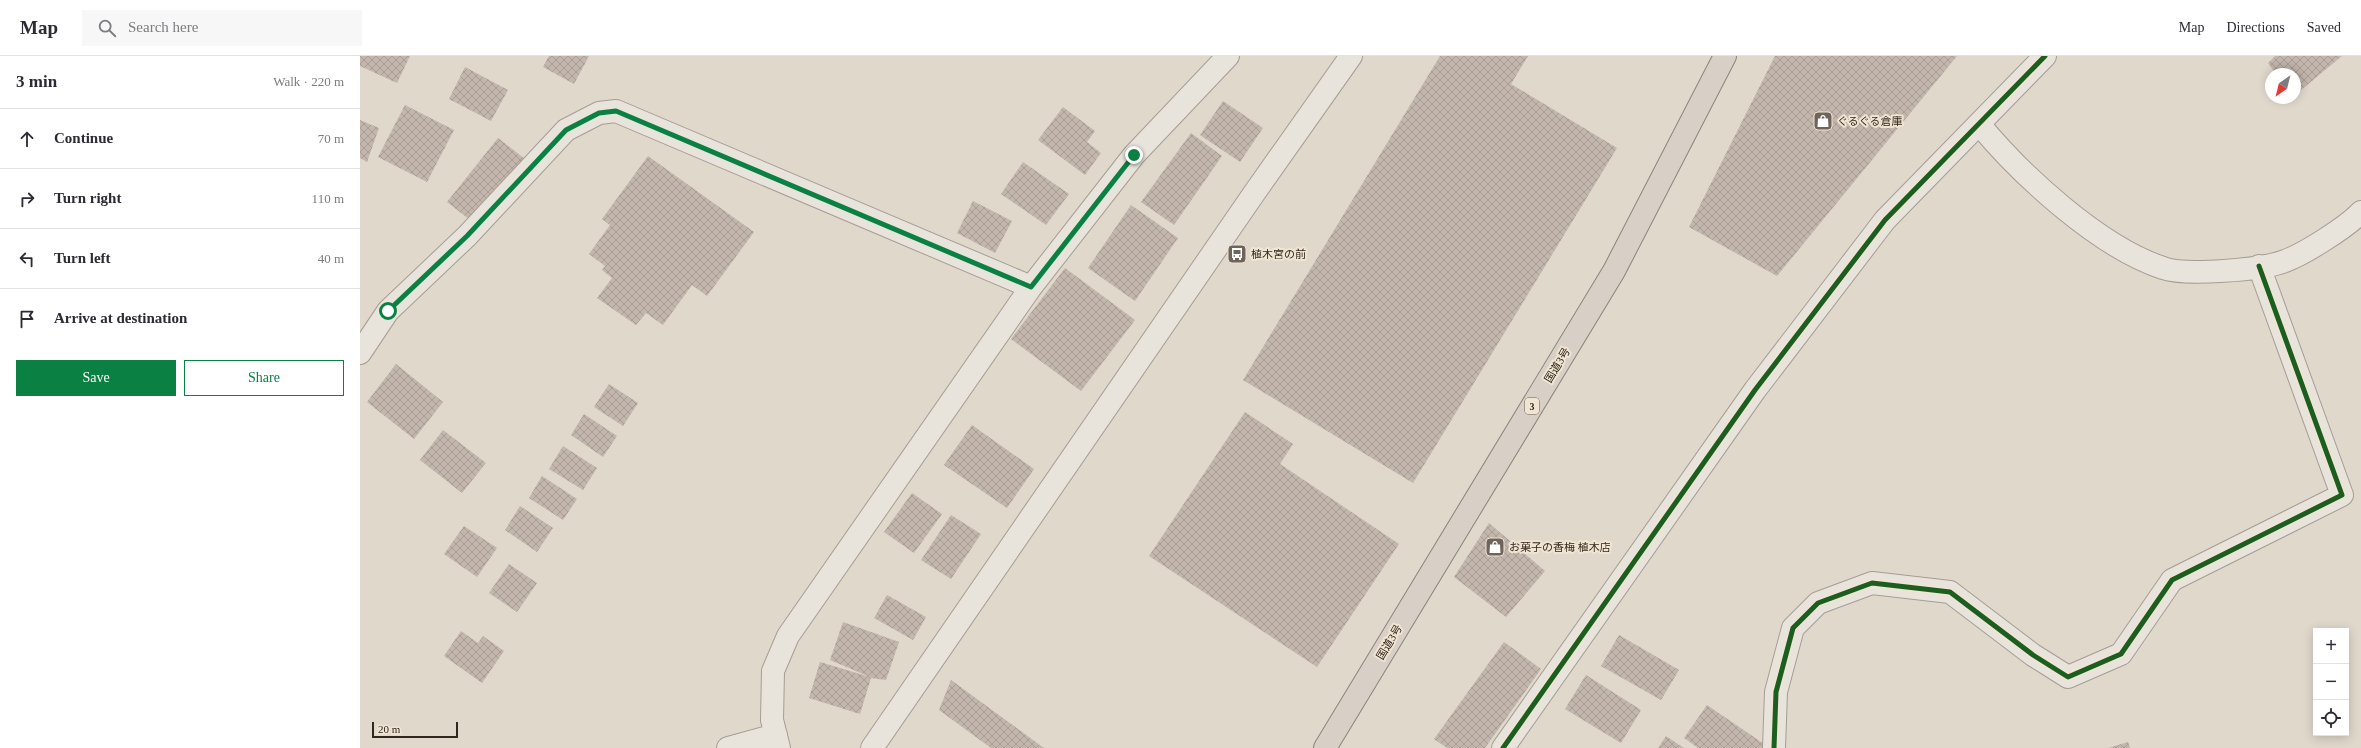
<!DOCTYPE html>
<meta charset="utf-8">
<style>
body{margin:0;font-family:"Times New Roman","Noto Sans JP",serif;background:#f7f7f7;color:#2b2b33}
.controls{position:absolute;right:12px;bottom:12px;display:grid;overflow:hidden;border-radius:0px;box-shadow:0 2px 10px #0003}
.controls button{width:36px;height:36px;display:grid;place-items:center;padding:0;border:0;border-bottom:1px solid #e1e1e2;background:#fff;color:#2b2b33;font:20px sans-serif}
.compass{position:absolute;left:1905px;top:12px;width:36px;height:36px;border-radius:50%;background:#fff;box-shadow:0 2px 10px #0003;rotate:215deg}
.scale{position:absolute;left:12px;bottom:10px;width:86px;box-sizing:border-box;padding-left:4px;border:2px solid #32261e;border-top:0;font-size:11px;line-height:14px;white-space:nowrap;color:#32261e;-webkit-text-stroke:3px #f0e5d2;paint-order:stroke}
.stop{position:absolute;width:12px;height:12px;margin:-9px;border:3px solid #0b8043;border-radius:50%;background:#fff}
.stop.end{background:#0b8043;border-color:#fff;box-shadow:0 1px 4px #0008}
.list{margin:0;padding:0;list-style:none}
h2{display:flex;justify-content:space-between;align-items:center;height:52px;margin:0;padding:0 16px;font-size:17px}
h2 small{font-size:13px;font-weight:400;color:#7c7c81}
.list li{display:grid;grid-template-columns:26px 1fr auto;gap:12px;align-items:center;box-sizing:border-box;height:60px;padding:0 16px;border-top:1px solid #e1e1e2}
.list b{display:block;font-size:15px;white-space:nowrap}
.list em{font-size:13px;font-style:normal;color:#7c7c81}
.actions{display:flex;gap:8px;padding:12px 16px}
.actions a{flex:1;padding:9px 0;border:1px solid #0b8043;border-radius:0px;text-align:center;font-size:14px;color:#0b8043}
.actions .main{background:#0b8043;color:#fff}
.icon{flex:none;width:22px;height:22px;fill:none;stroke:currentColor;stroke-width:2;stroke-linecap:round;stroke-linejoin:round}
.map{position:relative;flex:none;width:2001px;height:692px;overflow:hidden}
header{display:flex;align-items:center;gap:24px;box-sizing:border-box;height:56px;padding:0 20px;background:#fff;border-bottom:1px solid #e1e1e2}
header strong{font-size:19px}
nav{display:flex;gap:22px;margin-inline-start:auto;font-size:14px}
.search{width:280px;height:36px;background:#f7f7f7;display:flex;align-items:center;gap:10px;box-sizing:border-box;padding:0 14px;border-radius:0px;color:#7c7c81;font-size:15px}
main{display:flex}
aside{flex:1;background:#fff}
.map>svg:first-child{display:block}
.building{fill:url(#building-cross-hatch)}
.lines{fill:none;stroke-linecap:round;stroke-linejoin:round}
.minor-casing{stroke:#a59d95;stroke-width:24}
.tertiary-casing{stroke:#a59d95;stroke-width:24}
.trunk-casing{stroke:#8a837b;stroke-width:24}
.minor{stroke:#e8e4dc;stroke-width:22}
.tertiary{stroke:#e8e4dc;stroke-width:22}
.trunk{stroke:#d8d0c6;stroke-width:22}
.cycleway-casing{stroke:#f0e5d2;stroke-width:8}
.cycleway{stroke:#1b5e20;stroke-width:5}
.route{stroke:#0b8043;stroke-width:5}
.labels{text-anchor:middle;stroke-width:4;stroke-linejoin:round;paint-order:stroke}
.shield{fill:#f0e5d2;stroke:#6b5f54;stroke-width:1}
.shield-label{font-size:10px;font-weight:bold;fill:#32261e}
.poi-label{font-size:11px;fill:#32261e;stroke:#f0e5d2;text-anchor:start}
.street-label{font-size:11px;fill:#32261e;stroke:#f0e5d2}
</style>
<header>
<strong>Map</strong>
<div class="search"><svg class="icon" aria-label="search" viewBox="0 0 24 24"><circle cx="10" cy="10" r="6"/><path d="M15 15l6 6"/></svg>Search here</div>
<nav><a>Map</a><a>Directions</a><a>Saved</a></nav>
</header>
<main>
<aside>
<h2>3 min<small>Walk · 220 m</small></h2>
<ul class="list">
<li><svg class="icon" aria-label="ahead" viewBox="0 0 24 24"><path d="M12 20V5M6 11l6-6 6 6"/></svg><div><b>Continue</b></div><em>70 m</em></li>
<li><svg class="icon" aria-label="right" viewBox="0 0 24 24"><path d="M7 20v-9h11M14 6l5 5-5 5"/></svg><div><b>Turn right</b></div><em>110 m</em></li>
<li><svg class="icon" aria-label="left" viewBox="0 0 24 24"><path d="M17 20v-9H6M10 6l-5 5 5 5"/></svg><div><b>Turn left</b></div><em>40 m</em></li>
<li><svg class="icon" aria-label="arrive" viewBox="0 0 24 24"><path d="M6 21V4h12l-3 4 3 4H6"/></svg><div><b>Arrive at destination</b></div></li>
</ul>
<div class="actions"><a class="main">Save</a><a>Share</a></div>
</aside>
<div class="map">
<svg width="2001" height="692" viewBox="0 0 2001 692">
<defs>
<pattern id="building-cross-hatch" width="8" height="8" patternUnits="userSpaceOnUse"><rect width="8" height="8" fill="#c3b6ac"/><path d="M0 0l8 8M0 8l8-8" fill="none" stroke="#a89c94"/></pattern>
</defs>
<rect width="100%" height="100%" fill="#e0d8cb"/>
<!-- building -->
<path class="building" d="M0 0H50L37 27 0 10Z
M189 0H229L214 28 183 11Z
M1080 0H1168L1151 28 1257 92 1053 427 883 324Z
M1415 0H1597L1417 220 1329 171Z
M1915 0H1982L1935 39V18H1916L1908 7Z
M105 11 148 34 131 65 89 43Z
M863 45 903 72 880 106 840 79Z
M45 49 94 74 67 126 18 101Z
M703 51 735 75 727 86 741 97 725 119 678 84Z
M0 64 19 72 7 106 0 102Z
M831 77 862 100 814 169 781 146Z
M138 82 165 103 114 167 87 146Z
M288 100 394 176 347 240 332 229 303 269 286 257 276 269 237 242 252 222 242 214 245 210 229 198 250 169 242 163Z
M663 106 709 138 686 169 641 138Z
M613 145 652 165 635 197 597 177Z
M771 149 818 182 775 245 728 212Z
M705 212 775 264 721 335 651 283Z
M36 308 83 346 54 383 7 346Z
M249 328 278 347 263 370 234 351Z
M885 356 933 388 920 408 1039 488 957 611 789 500Z
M224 358 257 380 243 401 211 379Z
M612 369 674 413 647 452 584 409Z
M83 374 126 407 102 437 60 404Z
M203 390 237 412 223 434 189 413Z
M182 420 217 443 203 464 169 442Z
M552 437 582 458 554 497 524 476Z
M160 450 193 472 177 496 145 474Z
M591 459 621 478 591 523 561 504Z
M1129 467 1185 515 1146 561 1094 521Z
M104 470 137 492 117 521 84 498Z
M149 508 177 527 157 556 129 537Z
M527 539 566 561 553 584 514 562Z
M483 566 539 586 526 624 511 622 500 658 449 642 460 606 510 621 470 604Z
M101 575 118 587 123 580 144 595 122 627 84 600Z
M1259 579 1319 614 1301 644 1241 610Z
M1144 586 1181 613 1125 692H1087L1074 683Z
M1226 619 1281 654 1261 687 1205 653Z
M591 624 684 692H631L579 654Z
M1347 649 1407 690 1405 692H1338L1324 682Z
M1306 680 1324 692H1298Z
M1768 686 1770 692H1748Z"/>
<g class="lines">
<!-- minor casing -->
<g class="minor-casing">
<path id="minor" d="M1619 68C1661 119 1739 191 1803 212 1825 220 1902 214 1925 205 1944 198 1987 171 2001 156
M0 297 28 255 107 180 206 74 239 57 256 55 671 231
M368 692 416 679
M419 692 412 664 413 615 428 580 671 231 774 99 868 0
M1143 692 1395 334 1525 164 1685 0
M1414 692 1416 636 1433 572 1458 547 1512 527 1590 536 1673 599 1708 621 1761 598 1812 524 1982 439 1899 210"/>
</g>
<!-- tertiary casing -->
<g class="tertiary-casing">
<path id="tertiary" d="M512 692 895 136 991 0"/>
</g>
<!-- trunk casing -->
<g class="trunk-casing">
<path id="trunk" d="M965 692 1254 215 1365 0"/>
</g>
<!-- minor -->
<use href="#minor" class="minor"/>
<!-- tertiary -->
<use href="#tertiary" class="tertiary"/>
<!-- trunk -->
<use href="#trunk" class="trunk"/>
<!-- cycleway casing -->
<g class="cycleway-casing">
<path id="cycleway" d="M1143 692 1395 334 1525 164 1685 0
M1414 692 1416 636 1433 572 1458 547 1512 527 1590 536 1673 599 1708 621 1761 598 1812 524 1982 439 1899 210"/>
</g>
<!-- cycleway -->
<use href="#cycleway" class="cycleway"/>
</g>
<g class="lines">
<!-- route -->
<path class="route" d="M28 255 107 180 206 74 239 57 256 55 671 231 774 99"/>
</g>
<!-- icons -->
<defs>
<g id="shop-square" transform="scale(1)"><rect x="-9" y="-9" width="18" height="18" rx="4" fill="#6f645b" stroke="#f0e5d2"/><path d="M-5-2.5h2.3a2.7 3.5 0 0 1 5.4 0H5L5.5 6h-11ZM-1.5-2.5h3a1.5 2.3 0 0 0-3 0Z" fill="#fff"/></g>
<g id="bus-square" transform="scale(1)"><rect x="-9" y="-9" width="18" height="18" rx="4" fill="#6f645b" stroke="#f0e5d2"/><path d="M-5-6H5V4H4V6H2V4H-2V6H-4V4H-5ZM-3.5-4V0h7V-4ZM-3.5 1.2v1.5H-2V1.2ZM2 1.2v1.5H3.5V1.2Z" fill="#fff"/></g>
</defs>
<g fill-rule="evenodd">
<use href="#shop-square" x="1463" y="65"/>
<use href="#bus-square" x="877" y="198"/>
<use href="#shop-square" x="1135" y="491"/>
</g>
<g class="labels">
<!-- shield labels -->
<rect class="shield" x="1165" y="342" width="14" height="16" rx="3"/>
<g class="shield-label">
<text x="1172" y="354">3</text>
</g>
<!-- poi labels -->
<g class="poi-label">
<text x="1477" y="69">ぐるぐる倉庫</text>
<text x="891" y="202">植木宮の前</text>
<text x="1149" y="495">お菓子の香梅 植木店</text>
</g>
<!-- street labels -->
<g class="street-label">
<text transform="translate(1197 309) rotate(-59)" y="4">国道3号</text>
<text transform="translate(1029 586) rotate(-59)" y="4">国道3号</text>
</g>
</g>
</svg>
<div class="controls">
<button>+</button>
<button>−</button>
<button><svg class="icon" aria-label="locate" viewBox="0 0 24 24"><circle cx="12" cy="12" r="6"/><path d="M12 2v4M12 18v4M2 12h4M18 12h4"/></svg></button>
</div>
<svg class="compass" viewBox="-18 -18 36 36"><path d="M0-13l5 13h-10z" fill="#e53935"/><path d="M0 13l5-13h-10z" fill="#7c7c81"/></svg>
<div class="scale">20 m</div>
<div class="stop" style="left:28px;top:255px"></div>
<div class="stop end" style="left:774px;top:99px"></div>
</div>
</main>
